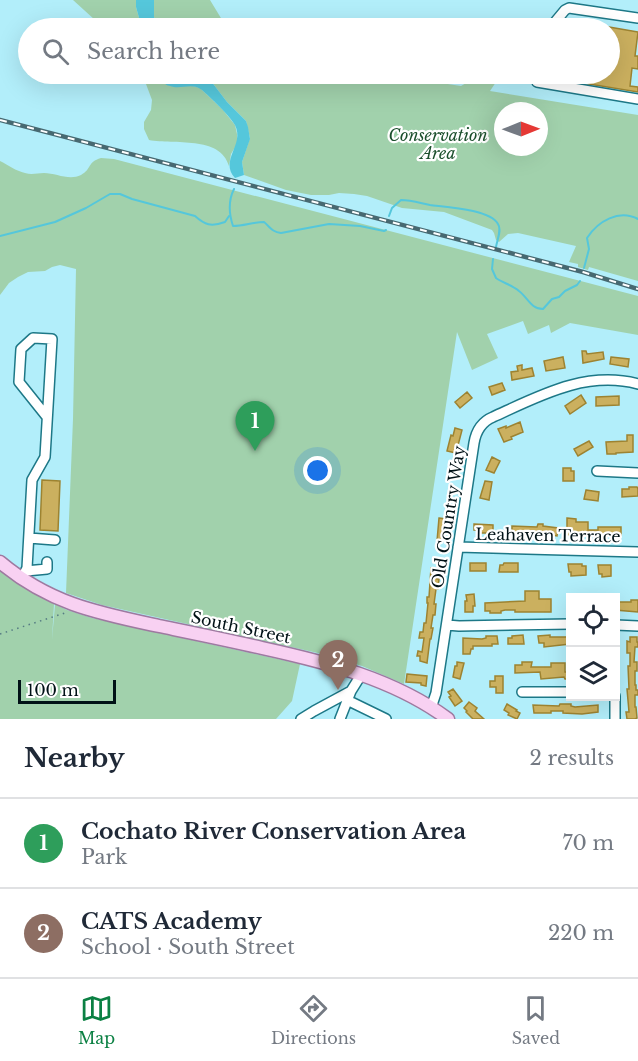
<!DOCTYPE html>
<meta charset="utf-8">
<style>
body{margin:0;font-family:"Libre Baskerville",serif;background:#f6f6f7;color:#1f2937}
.controls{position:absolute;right:18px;bottom:18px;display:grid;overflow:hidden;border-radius:0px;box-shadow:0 6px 24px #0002}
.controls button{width:54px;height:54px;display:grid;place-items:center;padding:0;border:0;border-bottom:2px solid #e0e1e3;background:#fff;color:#1f2937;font:30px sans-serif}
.compass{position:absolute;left:494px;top:102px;width:54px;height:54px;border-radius:50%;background:#fff;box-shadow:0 6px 24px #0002;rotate:89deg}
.scale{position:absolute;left:18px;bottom:15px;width:98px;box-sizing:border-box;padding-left:6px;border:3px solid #001116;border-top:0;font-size:16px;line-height:21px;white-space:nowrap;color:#001116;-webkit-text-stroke:4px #fff;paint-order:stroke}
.you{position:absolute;left:318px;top:471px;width:21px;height:21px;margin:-15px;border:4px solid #fff;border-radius:50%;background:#1a73e8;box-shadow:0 0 0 9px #1a73e833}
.badge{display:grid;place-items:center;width:39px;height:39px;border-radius:50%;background:#0b8043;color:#fff;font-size:20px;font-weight:700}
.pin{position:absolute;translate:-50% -50px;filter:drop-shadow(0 2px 3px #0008)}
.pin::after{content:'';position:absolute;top:32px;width:21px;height:18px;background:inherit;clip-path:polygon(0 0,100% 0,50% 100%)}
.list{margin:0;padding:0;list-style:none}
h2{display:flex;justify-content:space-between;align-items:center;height:78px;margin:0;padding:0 24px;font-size:26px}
h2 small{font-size:20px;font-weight:400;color:#747a83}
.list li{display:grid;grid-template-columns:39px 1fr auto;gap:18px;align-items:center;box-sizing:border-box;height:90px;padding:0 24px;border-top:2px solid #e0e1e3}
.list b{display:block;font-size:22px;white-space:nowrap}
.list p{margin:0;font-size:20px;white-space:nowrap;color:#747a83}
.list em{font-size:20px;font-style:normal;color:#747a83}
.icon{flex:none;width:33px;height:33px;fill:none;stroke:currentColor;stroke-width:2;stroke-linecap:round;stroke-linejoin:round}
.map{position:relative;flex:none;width:638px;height:719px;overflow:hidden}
.search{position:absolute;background:#fff;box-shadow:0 6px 24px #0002;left:18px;right:18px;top:18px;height:66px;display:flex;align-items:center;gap:15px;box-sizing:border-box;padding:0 21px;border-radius:33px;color:#747a83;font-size:22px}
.sheet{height:258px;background:#fff}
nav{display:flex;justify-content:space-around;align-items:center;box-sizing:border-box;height:84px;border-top:2px solid #e0e1e3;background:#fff;font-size:16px;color:#747a83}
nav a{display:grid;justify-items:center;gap:3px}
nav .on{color:#0b8043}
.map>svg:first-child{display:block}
.green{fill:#a1d1ac;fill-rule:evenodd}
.water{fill:#55c7db}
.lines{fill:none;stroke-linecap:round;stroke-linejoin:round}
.stream{stroke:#55c7db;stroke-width:2}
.building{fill:#cbb05f;stroke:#9d8331;stroke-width:1.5}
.minor-casing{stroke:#1d7887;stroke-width:12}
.major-casing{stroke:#9e7aa0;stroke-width:15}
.path{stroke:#557b83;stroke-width:1.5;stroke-dasharray:1.5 4.5;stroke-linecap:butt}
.minor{stroke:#fff;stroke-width:9}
.major{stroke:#f8d1f2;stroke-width:12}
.rail-casing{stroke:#476971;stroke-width:4.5}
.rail{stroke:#fff;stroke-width:2;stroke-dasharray:7;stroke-linecap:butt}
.labels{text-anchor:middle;stroke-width:4.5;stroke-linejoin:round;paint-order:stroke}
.park-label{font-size:16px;font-style:italic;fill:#1b4f2c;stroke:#fff}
.street-label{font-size:16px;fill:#001116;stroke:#fff}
</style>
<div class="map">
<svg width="638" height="719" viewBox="0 0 638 719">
<rect width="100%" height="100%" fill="#b2eefa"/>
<!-- green -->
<path class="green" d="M73 0H136V7L142 28H94L95 20Z
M154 0H210L227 28H160L154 17Z
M134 74H160L162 81 170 86H193L200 88 223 110 235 125 237 134V144L231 154 229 166C220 135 174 145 149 140L144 129V122L151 110 152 100 146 84 142 78Z
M199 74H399L401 77 461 86 482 74H489L495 76 496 82 490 91 638 115V281L589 267 588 270 578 267V264L569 262 576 246 518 233 508 234 499 242 496 240 494 233 492 230 444 212 402 208 367 196 354 194 339 193 329 195H311L286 190 244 175 242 162 250 138 246 121 227 102 211 81ZM503 111H539V147H503Z
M101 158 114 159 638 296V335L570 323 551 333 549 325 528 334 523 321 487 334 498 358 472 370 457 332 404 684 362 666 318 653 102 605 66 593 73 419 76 269 60 265 52 267 45 271 28 272 18 277 9 283 0 295V161C8 165 16 171 25 173 32 175 37 173 44 173 56 173 69 181 81 175 92 169 87 162 101 158Z
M0 571 26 588 54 604 52 640 55 604 67 610 92 618 300 664 292 701 276 719H0Z"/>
<!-- water -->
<path class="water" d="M136 0H154V17L160 28H142L136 7Z
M160 74H199L211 81 227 102 246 121 248 127 250 139 242 162 244 175 235 178C219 160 245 145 235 125 230 116 210 97 202 90 192 82 181 90 170 86 167 86 164 83 162 81Z"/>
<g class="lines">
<!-- stream -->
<path class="stream" d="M234 189C228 201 229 214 233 226 244 226 253 222 264 222 270 227 272 232 281 233L329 224 360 226 384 231 386 230
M389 216 392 208 401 200C411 200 420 203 430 205 445 207 490 209 498 224 502 230 497 240 496 247
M0 236 55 222 86 208 110 194H120L132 199 195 216C205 225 211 227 225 222L229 216
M493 259 492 269 496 278C503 283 512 285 519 291 528 298 531 309 543 309L552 299 559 297 565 291 577 285 580 281
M584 268 589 249 587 238C598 221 619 209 638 219"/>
</g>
<!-- building -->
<path class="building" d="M567 20 599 26V28H566Z
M609 27 638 32 635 56H638V69L632 68 630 86 638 87V92L558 79 559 74H609Z
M582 351H586L587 354 603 352 604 359 583 363Z
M563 357 565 368 546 371 544 361Z
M611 357 629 359 628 367 610 364Z
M522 365V370L532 368 534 376 512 380 511 372 518 371 517 366Z
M502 383 505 390 492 395 489 387Z
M467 392 472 398 460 408 455 402Z
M581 395 586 403 570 414 565 406Z
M619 396V405L596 406V397Z
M520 422 523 432 511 437 512 439 504 442 498 429 506 426V428Z
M455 428 462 430 456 453 447 451 451 435 453 436Z
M627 435H633V452L616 453V454H607L606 442 627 441Z
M589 441 593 447 578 456 574 449Z
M492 457 500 461 494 473 486 470Z
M563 468H571V471H574V481H563Z
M42 480 60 481 58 531 40 530Z
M485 481 492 482 489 500 480 498Z
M629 487H637L638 489V496L622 497V489H629Z
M586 490 599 492 598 501 584 499Z
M439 518 446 519V532L443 531 442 541H437Z
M567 518 576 519V522H588V530H598V527H621V536L567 535Z
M474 524 493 525V533H480V530H474Z
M538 524H543V526L558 528 557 536 544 534V532L528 531V534H512V526L537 527Z
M470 563H486V571H470Z
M504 563H518V572H499L500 565H503Z
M568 564H582V566H586V575L571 576V572H569Z
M598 565H611V576L602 577V574H599Z
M431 568 438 569 437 579H439L438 589H436L434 604H436L435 615H433L431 628H433L431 639H430L427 663 420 661V656H417L418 651 422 652 424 638H419L420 632H423L424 623H426L428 603H427V597H429Z
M525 591H539V599H551V612H515V610H505L501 611V613H490V611H485V603L525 601Z
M474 594 475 606H473V612H465V601H467L466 595Z
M631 600H638V612L615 610V602H631Z
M523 635 524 644H508V638H512V636Z
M550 635V637H570V644L544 647V643H539L538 636Z
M486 636H497L498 644H492V646H473V649H471L470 654H463V638L482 639 486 638Z
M630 637H637V642H638V647H635L634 662H637V671H635V685H636V690H638V695H635V707H636L637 718 635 719H627L626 712H629L627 689H629L628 666H630V653H627V641L630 642Z
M457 662 464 663 460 679 453 677 455 666H457Z
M522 662H532L531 667H551V663H565V672H570V679H565L564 677 541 679 540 672 515 673V665H522Z
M407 674 427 676 426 686 421 685V683L406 682Z
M495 676H503V693H496V687H490V681H495Z
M453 689 462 701 455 706 449 697 451 696 448 692Z
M469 702 477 708 475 711 484 719H473L466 712 467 711 464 708Z
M507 704 517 710 516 711 520 713 517 719 508 715 509 713 504 710Z
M560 704H571V706L575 707 598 705V712L582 714 563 713V711H551V713H534L533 705 559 706Z"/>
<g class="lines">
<!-- minor casing -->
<g class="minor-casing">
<path id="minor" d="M550 28 565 10 569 8 638 18
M538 74 537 82 638 99
M597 471 638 473
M29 538 55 540
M458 547 638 552
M26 571 47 569V562
M22 578 27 568 32 480 45 457 52 339 33 338 21 349 19 382 47 417
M447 625 459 626 570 624
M616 625 638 626
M522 692H570
M347 700 386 719
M431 708 436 693 474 443C476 431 481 422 493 417 539 396 586 370 638 384
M301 719 314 711 351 691
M340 719 351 691 361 675
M615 719V696"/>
</g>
<!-- major casing -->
<g class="major-casing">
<path id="major" d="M0 562C50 604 98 613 159 626 193 633 228 640 262 648 326 662 394 679 448 719"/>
</g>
<!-- path -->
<path class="path" d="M0 634 68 612"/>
<!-- minor -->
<use href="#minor" class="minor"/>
<!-- major -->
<use href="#major" class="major"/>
<!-- rail casing -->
<g class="rail-casing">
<path id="rail" d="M0 120 583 272 638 289"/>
</g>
<!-- rail -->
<use href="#rail" class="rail"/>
</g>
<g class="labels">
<!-- park labels -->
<g class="park-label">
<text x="438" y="141">Conservation<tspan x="438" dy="18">Area</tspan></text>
</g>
<!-- street labels -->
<g class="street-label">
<text transform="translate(448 517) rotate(-81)" y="6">Old Country Way</text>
<text transform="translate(548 535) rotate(1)" y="6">Leahaven Terrace</text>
<text transform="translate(241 627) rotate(12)" y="6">South Street</text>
</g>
</g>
</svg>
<div class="controls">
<button><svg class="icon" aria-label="locate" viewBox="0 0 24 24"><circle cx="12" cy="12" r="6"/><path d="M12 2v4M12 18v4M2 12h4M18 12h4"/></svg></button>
<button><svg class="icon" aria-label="layers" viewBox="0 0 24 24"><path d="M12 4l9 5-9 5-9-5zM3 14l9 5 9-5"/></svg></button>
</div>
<svg class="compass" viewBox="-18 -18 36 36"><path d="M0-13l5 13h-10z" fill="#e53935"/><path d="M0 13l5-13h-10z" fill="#747a83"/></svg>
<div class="scale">100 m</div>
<div class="you"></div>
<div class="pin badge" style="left:255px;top:451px;background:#2e9e5b">1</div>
<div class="pin badge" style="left:338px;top:690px;background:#8d6e63">2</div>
<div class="search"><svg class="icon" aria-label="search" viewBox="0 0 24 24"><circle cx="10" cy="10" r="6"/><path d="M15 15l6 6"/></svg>Search here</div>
</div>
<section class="sheet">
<h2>Nearby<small>2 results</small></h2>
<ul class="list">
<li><span class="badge" style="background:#2e9e5b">1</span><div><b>Cochato River Conservation Area</b><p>Park</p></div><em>70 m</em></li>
<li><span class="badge" style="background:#8d6e63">2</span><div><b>CATS Academy</b><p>School · South Street</p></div><em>220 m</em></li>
</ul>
</section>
<nav>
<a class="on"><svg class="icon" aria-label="map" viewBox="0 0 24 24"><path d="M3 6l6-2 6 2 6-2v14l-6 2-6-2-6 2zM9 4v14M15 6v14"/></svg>Map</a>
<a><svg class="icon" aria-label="directions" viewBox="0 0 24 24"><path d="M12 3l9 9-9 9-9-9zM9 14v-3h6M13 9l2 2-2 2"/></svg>Directions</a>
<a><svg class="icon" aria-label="saved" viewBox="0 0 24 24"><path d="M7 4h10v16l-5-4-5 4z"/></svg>Saved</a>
</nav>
